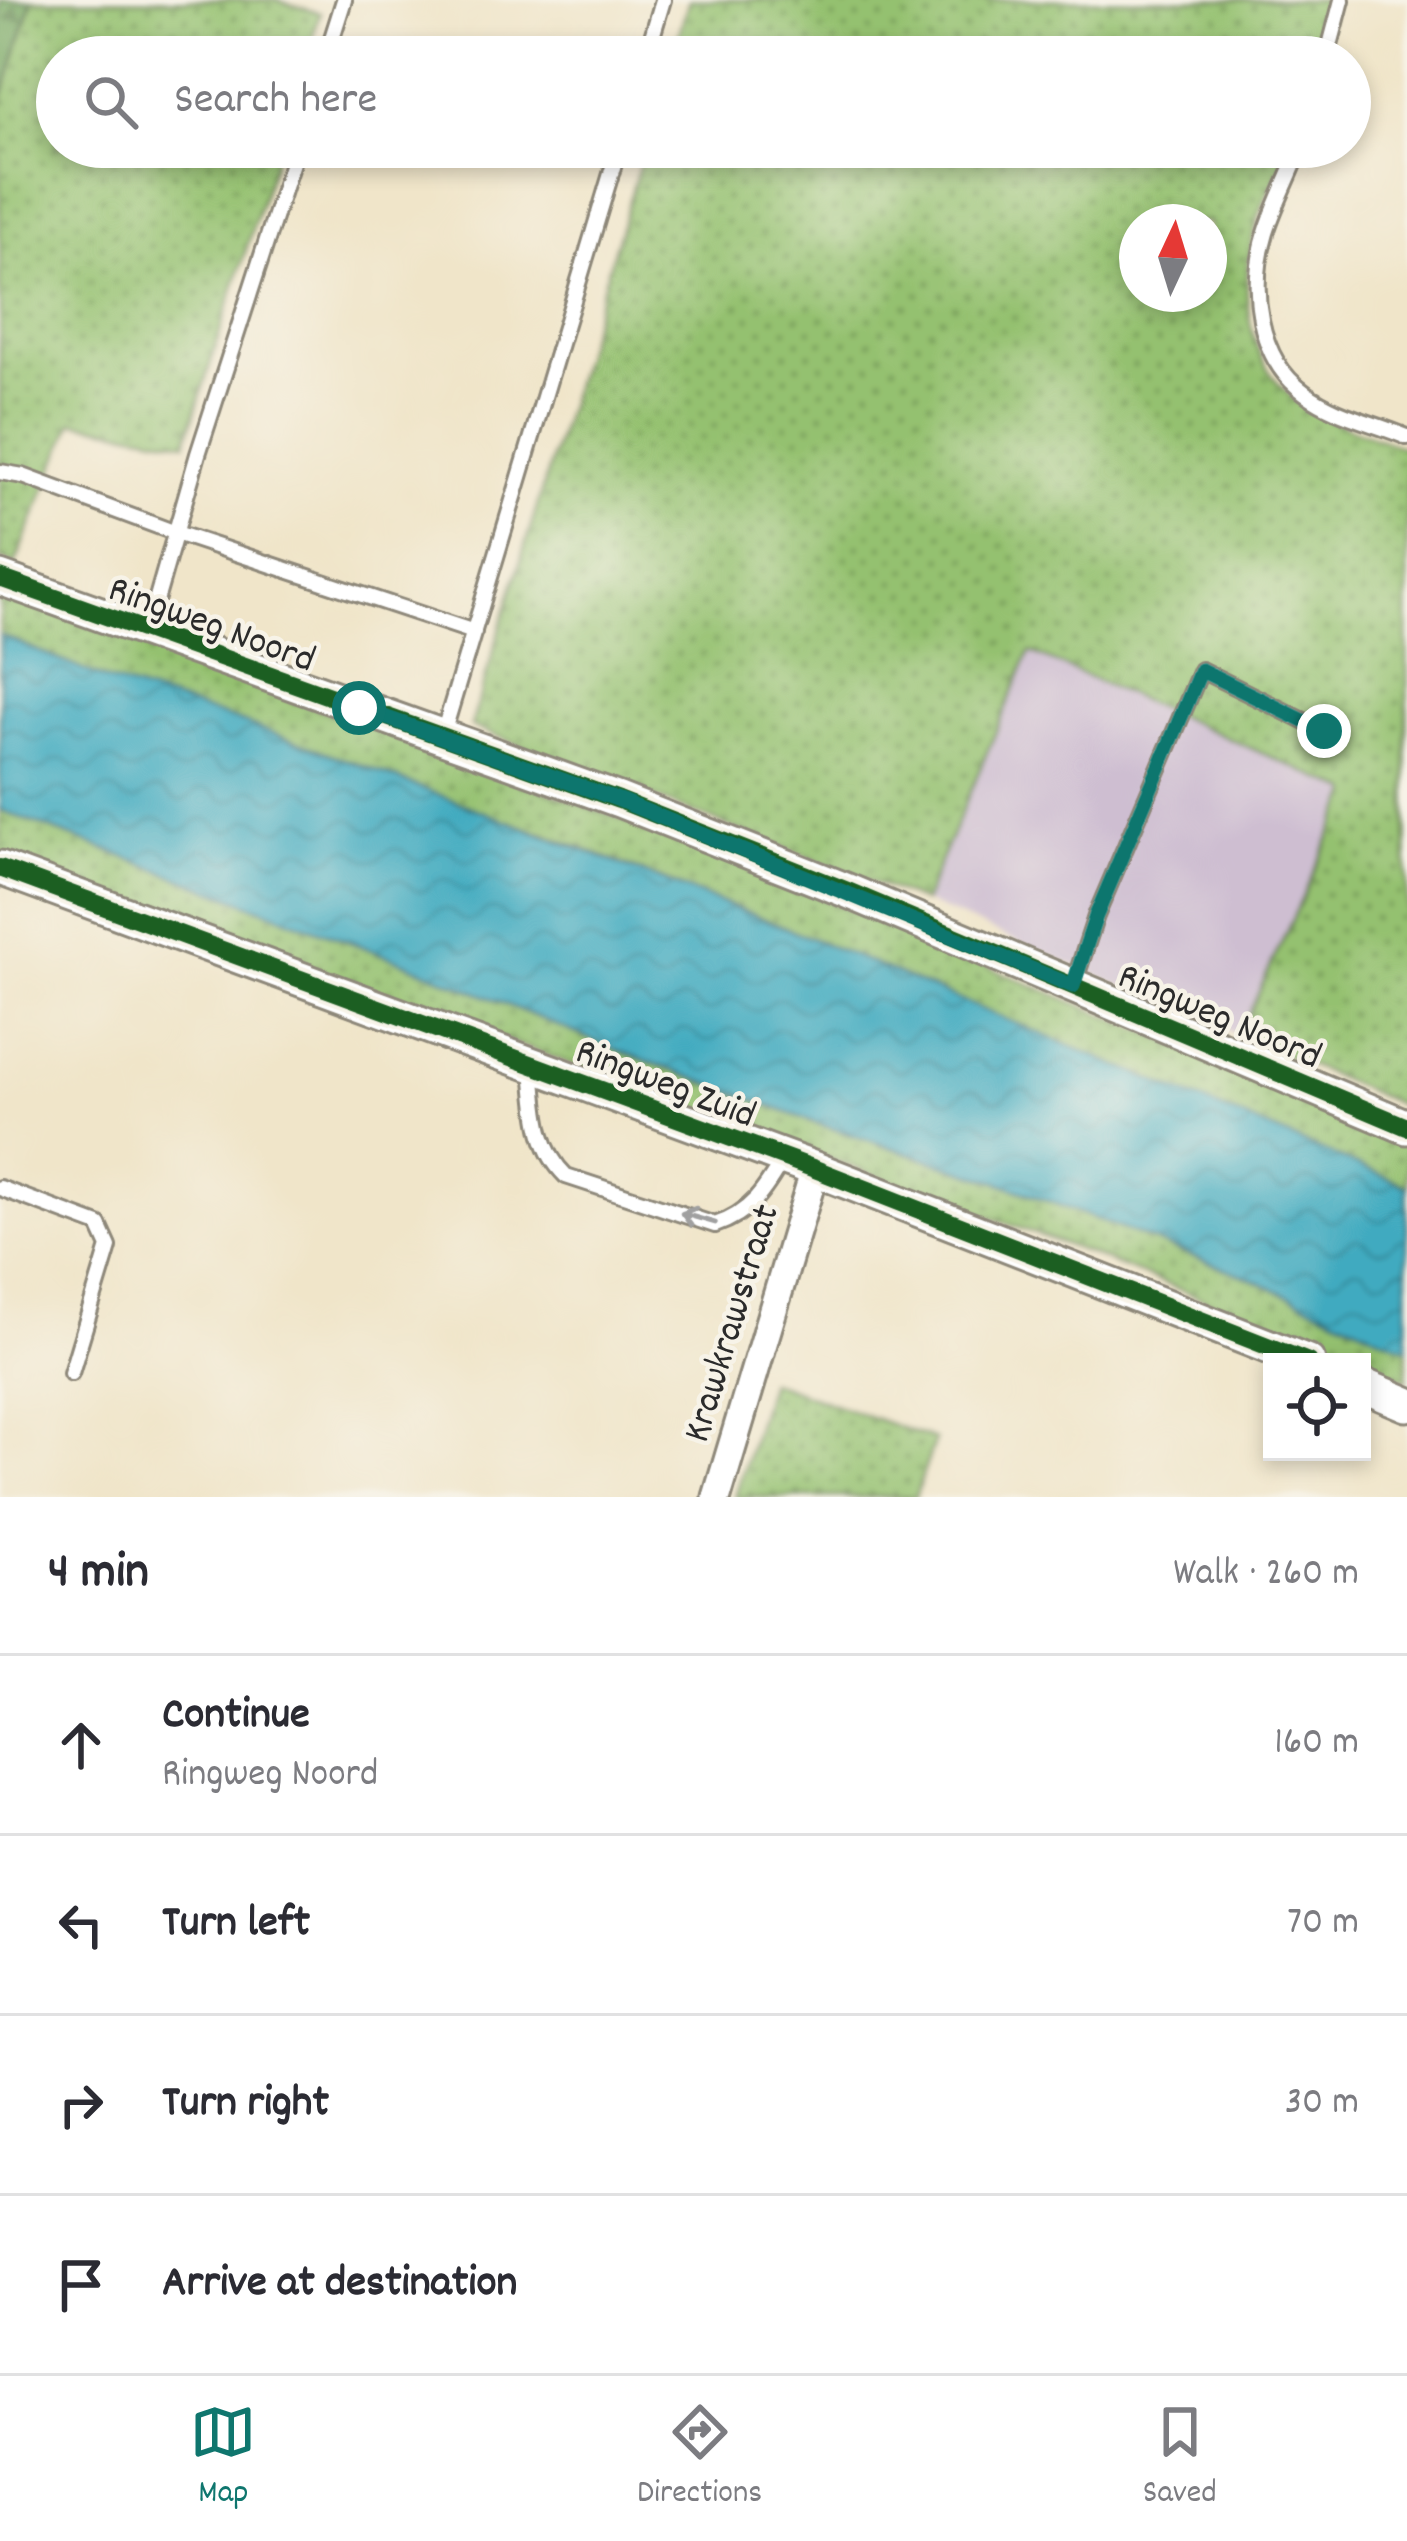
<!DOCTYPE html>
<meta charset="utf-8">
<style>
body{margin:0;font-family:Dekko,sans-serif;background:#f7f7f7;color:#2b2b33}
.controls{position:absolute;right:36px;bottom:36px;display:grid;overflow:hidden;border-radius:0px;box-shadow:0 6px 18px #0003}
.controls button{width:108px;height:108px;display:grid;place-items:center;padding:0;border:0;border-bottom:3px solid #e1e1e2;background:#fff;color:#2b2b33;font:60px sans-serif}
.compass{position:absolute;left:1119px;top:204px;width:108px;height:108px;border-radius:50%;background:#fff;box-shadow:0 6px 18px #0003;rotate:4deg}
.stop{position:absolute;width:36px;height:36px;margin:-27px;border:9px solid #0f766e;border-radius:50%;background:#fff}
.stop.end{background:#0f766e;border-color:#fff;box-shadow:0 3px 12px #0008}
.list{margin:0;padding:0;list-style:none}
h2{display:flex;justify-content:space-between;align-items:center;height:156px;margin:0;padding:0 48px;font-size:51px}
h2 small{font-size:39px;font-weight:400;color:#7c7c81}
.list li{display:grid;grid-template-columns:78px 1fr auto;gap:36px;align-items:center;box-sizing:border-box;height:180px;padding:0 48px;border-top:3px solid #e1e1e2}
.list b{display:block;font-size:45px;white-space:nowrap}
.list p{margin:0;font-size:39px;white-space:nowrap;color:#7c7c81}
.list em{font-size:39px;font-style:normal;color:#7c7c81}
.icon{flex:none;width:66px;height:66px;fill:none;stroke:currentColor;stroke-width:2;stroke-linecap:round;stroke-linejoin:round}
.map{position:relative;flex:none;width:1407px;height:1497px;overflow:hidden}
.search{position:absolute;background:#fff;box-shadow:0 6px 18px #0003;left:36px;right:36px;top:36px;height:132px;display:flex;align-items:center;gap:30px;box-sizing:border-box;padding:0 42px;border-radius:66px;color:#7c7c81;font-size:45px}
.sheet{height:876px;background:#fff}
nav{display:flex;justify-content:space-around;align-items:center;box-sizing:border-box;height:168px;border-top:3px solid #e1e1e2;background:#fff;font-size:33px;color:#7c7c81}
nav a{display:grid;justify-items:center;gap:6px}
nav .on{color:#0f766e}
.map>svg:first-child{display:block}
.industrial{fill:#cebed1}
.grass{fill:url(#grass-dots);stroke:#60764e;stroke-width:3;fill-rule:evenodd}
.forest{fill:url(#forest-firs);stroke:#516946;stroke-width:3}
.water{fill:url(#water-waves);stroke:#366a76;stroke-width:3}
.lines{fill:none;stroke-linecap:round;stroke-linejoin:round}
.service-casing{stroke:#8e887a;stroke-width:20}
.minor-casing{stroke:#8e887a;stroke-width:33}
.tertiary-casing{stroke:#8e887a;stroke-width:39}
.service{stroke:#fff;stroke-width:14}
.minor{stroke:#fff;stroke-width:27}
.tertiary{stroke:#fff;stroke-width:33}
.cycleway-casing{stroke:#f7f3e8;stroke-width:26}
.cycleway{stroke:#1b5e20;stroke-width:18}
.oneway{stroke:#a0a0a0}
.route{stroke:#0f766e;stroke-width:15}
.labels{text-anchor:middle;stroke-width:9;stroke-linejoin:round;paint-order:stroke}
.street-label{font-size:39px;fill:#2b2b2b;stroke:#f7f3e8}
</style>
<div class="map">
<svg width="1407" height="1497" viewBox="0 0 1407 1497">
<defs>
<pattern id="grass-dots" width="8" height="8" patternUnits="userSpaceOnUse" patternTransform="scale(3)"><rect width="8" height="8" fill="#94c170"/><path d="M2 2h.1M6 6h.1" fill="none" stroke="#799d5c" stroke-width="1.8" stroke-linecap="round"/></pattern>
<pattern id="forest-firs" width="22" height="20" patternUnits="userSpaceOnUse" patternTransform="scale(3)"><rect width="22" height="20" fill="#77a762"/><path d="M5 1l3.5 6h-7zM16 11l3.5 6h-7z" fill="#628851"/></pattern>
<pattern id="water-waves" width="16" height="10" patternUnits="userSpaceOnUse" patternTransform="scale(3)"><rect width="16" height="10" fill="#40aac0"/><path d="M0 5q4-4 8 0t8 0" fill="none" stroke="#368b9c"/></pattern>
</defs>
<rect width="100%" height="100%" fill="#f7f3e8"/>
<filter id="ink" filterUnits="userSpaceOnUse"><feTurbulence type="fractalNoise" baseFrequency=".00833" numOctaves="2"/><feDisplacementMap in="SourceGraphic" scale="24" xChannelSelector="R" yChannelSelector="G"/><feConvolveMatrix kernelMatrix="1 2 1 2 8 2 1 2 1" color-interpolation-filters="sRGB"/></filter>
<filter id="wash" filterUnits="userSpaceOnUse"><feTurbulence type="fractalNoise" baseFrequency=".004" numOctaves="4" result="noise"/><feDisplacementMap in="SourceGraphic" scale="48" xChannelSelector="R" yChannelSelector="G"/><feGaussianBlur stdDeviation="2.7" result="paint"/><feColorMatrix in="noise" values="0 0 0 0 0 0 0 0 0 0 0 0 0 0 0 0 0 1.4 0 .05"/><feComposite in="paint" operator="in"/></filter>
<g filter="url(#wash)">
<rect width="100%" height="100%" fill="#f0e5c9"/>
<!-- industrial -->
<path class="industrial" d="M1029 652 1352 792 1239 1035 923 902Z"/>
<!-- grass -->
<path class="grass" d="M32 0H276L320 13 306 57H57V147H278L186 442 73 422 15 565 0 559V107Z
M689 0H1333L1320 57H672Z
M645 147H1292C1283 166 1271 185 1263 205 1235 276 1239 370 1312 411 1342 427 1376 437 1407 449V1108L1239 1035 1351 792 1030 652 923 902 471 726ZM1137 222H1209V294H1137Z
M0 593 704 849 1216 1061 1407 1146V1186L784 927 550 836 107 680 0 635Z
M0 810 401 961 614 1049 819 1124 1001 1183 1245 1276 1407 1348V1380L1085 1252 0 855Z
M769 1381 935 1440 915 1497H735Z"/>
<!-- forest -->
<path class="forest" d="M0 0H32L0 107Z"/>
<!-- water -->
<path class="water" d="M0 635 107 680 230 718 369 768 784 927 1407 1186V1348L1245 1276 1001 1183 819 1124 614 1049 401 961 0 810Z"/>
</g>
<g filter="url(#ink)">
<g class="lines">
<!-- service casing -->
<g class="service-casing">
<path id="service" d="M326 57 344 0
M646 57 663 0
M1327 57 1342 0
M1301 147C1290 176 1275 204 1266 233 1249 287 1257 359 1305 393 1336 416 1372 422 1407 437
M0 472 23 476 176 533 474 632
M148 629 198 454 297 147
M442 737 619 147
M1073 986 1096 916 1201 670 1324 731
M533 1068C537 1108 536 1147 566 1176L715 1225C751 1213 765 1190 783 1159
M0 1188 99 1225 109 1247 71 1373"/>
</g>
<!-- minor casing -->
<g class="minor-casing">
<path id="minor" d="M717 1497 815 1169"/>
</g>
<!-- tertiary casing -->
<g class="tertiary-casing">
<path id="tertiary" d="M0 578 619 800 848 891 1407 1127
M0 868 815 1169 1308 1362
M1362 1385 1407 1404"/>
</g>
<!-- service -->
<use href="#service" class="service"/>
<!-- minor -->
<use href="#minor" class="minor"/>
<!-- tertiary -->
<use href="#tertiary" class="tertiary"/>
<!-- cycleway casing -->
<g class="cycleway-casing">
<path id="cycleway" d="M0 578 619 800 848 891 1407 1127
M0 868 815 1169 1308 1362"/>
</g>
<!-- cycleway -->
<use href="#cycleway" class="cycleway"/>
</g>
<!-- one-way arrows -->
<defs><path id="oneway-shaft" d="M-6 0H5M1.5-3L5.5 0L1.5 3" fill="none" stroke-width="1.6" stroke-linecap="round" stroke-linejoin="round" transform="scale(3)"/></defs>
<use class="oneway" href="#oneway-shaft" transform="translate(698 1218) rotate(-164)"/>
</g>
<g class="lines" filter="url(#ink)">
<!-- route -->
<path class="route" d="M359 708 619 800 1073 986 1096 916 1201 670 1324 731"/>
</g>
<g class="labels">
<!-- street labels -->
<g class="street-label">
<text transform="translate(213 621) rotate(20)" y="14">Ringweg Noord</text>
<text transform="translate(1221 1013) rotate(23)" y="14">Ringweg Noord</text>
<text transform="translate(667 1080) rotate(21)" y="14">Ringweg Zuid</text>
<text transform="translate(728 1322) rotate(-73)" y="14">Krawkrawstraat</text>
</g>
</g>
</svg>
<div class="controls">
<button><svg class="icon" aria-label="locate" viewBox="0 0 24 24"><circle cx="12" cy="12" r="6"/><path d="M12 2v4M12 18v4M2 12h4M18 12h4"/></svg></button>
</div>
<svg class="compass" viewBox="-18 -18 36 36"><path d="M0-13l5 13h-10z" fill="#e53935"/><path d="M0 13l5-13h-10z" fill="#7c7c81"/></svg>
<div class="stop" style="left:359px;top:708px"></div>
<div class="stop end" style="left:1324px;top:731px"></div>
<div class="search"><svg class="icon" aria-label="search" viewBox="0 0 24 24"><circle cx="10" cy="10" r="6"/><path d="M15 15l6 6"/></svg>Search here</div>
</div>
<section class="sheet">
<h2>4 min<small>Walk · 260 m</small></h2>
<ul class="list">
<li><svg class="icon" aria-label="ahead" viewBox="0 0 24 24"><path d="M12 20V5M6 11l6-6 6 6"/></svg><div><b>Continue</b><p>Ringweg Noord</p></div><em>160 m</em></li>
<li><svg class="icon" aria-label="left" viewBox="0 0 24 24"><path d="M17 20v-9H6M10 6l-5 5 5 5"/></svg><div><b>Turn left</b></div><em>70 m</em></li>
<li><svg class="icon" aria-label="right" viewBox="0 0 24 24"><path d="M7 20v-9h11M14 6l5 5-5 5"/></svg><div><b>Turn right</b></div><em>30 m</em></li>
<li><svg class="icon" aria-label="arrive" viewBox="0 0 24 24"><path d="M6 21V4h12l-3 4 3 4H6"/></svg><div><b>Arrive at destination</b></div></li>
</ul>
</section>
<nav>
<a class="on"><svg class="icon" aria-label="map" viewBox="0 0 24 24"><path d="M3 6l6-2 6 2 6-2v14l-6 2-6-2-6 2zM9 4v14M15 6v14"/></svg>Map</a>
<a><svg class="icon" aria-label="directions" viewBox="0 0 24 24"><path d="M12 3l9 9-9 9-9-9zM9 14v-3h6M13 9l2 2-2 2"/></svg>Directions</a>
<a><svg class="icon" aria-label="saved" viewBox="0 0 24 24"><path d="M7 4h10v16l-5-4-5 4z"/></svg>Saved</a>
</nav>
